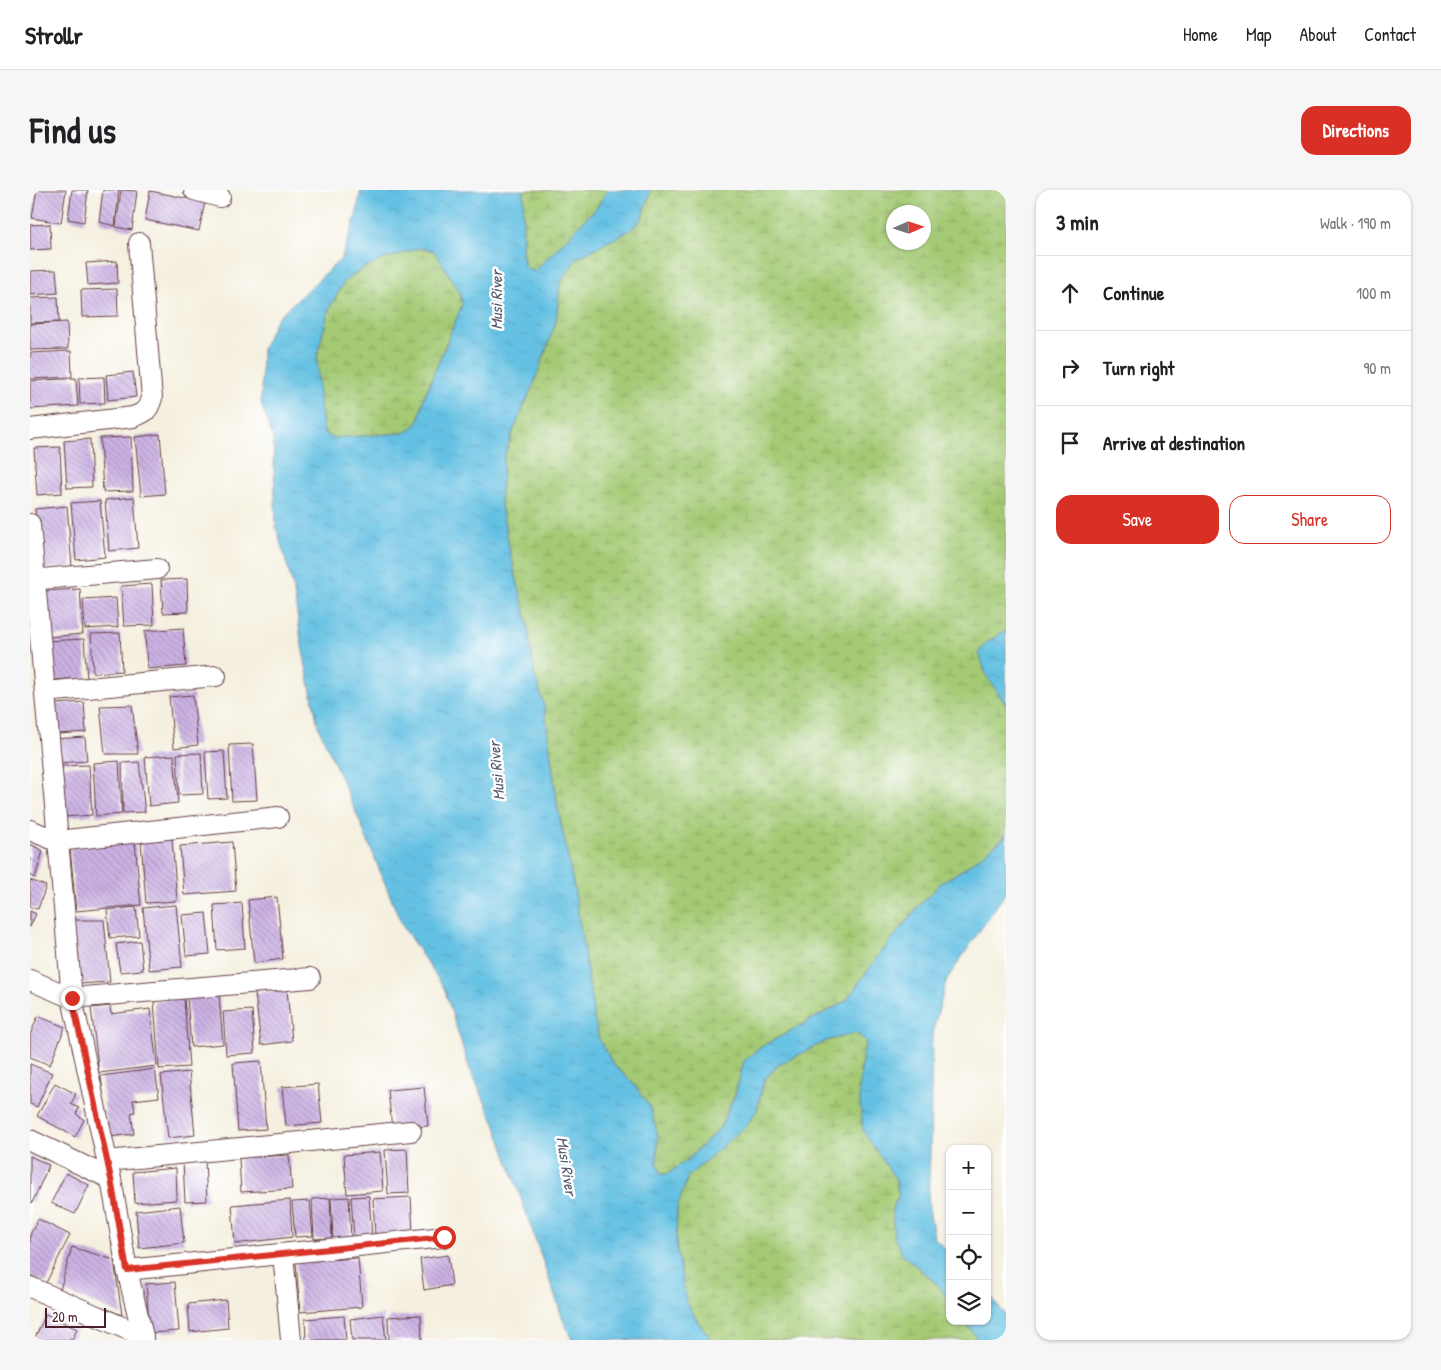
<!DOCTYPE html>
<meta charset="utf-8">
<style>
body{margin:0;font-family:"Patrick Hand",sans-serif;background:#f6f6f6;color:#202124}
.controls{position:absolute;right:15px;bottom:15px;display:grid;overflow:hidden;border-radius:10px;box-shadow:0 1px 4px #0004}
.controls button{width:45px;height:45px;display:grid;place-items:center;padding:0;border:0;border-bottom:1px solid #e0e0e0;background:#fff;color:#202124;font:25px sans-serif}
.compass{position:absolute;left:856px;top:15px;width:45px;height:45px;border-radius:50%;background:#fff;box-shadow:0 1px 4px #0004;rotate:87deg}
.scale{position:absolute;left:15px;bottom:12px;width:61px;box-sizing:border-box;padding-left:5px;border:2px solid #4a1f2b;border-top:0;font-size:14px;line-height:18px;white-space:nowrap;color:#4a1f2b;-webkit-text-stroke:4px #fff;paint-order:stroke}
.stop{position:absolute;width:15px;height:15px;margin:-11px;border:4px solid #d93025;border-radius:50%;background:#fff}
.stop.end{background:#d93025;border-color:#fff;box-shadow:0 1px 5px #0008}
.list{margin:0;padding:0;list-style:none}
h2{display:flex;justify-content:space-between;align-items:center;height:65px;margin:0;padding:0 20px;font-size:21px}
h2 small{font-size:16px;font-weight:400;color:#757577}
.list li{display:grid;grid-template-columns:32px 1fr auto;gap:15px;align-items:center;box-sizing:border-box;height:75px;padding:0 20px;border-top:1px solid #e0e0e0}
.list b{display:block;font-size:19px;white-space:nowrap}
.list em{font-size:16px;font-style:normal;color:#757577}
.actions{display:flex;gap:10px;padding:15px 20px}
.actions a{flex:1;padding:11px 0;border:1px solid #d93025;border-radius:15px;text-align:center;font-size:18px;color:#d93025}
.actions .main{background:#d93025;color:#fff}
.icon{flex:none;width:28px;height:28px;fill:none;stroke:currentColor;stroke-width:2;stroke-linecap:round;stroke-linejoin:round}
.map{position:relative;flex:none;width:976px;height:1150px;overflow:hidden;border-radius:15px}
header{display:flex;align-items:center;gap:30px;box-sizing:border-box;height:70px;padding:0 25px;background:#fff;border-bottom:1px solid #e0e0e0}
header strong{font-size:24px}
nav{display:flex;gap:28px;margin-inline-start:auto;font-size:18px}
.intro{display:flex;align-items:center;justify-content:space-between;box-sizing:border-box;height:120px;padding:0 30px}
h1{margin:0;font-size:35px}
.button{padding:12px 22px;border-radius:15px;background:#d93025;color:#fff;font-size:18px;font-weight:700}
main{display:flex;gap:30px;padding:0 30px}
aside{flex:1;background:#fff;border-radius:15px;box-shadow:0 1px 4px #0004}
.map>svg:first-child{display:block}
.wetland{fill:url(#wetland-marsh);stroke:#777450;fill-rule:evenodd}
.water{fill:url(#water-ripples);stroke:#587087;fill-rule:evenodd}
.building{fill:url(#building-back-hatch)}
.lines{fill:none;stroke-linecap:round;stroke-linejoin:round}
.minor-casing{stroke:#643e46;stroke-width:22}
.minor{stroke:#fff;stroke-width:20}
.route{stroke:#d93025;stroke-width:6}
.labels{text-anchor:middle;stroke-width:5;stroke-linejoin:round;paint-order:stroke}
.water-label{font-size:16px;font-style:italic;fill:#53586b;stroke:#fff}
</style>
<header>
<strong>Strollr</strong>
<nav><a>Home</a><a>Map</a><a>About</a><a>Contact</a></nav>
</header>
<div class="intro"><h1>Find us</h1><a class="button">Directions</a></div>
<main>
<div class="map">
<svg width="976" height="1150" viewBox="0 0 976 1150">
<defs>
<pattern id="wetland-marsh" width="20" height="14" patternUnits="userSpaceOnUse" patternTransform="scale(1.25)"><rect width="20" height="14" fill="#a4ca75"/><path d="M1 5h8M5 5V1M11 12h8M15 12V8" fill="none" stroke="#8fad65"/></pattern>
<pattern id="water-ripples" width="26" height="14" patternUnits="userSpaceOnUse" patternTransform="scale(1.25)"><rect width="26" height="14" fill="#65c1e3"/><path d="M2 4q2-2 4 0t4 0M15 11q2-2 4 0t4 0" fill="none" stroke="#59a5c3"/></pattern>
<pattern id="building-back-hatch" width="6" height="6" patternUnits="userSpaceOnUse" patternTransform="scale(1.25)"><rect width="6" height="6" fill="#ccb3e5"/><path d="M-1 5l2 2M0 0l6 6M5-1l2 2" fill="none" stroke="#a891ba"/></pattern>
</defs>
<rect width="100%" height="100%" fill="#fff"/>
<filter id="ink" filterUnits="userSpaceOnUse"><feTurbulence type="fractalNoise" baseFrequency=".02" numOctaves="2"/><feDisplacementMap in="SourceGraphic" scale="10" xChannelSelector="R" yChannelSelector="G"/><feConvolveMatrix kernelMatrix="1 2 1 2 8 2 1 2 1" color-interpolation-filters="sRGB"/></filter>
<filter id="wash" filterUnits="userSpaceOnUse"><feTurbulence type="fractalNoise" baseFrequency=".0096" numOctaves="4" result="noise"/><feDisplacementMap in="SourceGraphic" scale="20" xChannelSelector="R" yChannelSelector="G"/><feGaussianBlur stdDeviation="1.12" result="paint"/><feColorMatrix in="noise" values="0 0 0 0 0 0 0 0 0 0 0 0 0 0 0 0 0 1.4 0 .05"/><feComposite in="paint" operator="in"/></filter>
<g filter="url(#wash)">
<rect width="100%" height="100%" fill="#f4efde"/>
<!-- wetland -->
<path class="wetland" d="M494 0H577L568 16 505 81 496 80 492 64Z
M621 0H976V440L956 453 971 506 976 515V642L973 649 935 678 911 693 888 717 849 765 816 811 731 857 714 871 706 902 690 938 656 971 637 984H631L627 973 628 945 603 893 584 875 569 850 564 827 544 697 528 619 514 515 504 483 497 430 481 367 470 310 474 267 484 239 504 193 526 132 530 93 547 68 599 41 611 30ZM864 22H894V52H864Z
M389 58 404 61 430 102 432 115 394 208 388 233 375 243 303 248 294 243 289 208 287 165 299 119 314 92 332 79 354 69Z
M826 843 836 851 832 868 829 902 853 970 865 988 869 1005 862 1019 874 1066 905 1092 920 1111V1131H935L948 1150H682L668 1132 656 1111 646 1053 647 1018 658 986 727 920 734 890 748 875 796 851Z"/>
<!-- water -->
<path class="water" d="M331 0H494L492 64 496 79 505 81 568 16 577 0H621L611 30 599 41 547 68 530 93 526 132 504 193 484 239 474 267 470 310 481 367 497 430 504 483 514 515 528 619 544 697 564 827 569 850 584 875 603 893 620 917 628 945 627 973 631 984H637L656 971 690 938 706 902 714 871 731 857 816 811 849 765 888 717 911 693 935 678 973 649 976 642V702L917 789 902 844 900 966 898 1013 904 1047 920 1065V1111L905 1092 874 1066 864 1048 862 1019 869 1005 865 988 833 941 829 902 832 868 836 851 826 843 796 851 748 875 734 890 727 920 717 935 658 986 647 1018 646 1053 656 1111 668 1132 682 1150H542L535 1135 466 936 439 877 414 798 372 735 328 627 288 536 272 456 263 396 246 337 243 247 231 213 232 159 247 128 311 69 326 27ZM389 58 404 61 430 102 432 115 394 208 388 233 375 243 303 248 294 243 289 208 287 165 299 119 314 92 332 79 354 69Z
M976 440V515L956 485 949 462 956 453Z
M957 1101 976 1126V1150H948L935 1131H957Z"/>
<g id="blocks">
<!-- building -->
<path class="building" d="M7 0H36L31 33 2 28Z
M42 0H58L54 32 38 29Z
M73 0H89L85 36 69 32Z
M91 0 107 1 102 40 86 37Z
M120 1 175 12 169 41 115 30Z
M20 34 21 59 0 60V35Z
M87 71 88 93 58 95 56 73Z
M26 80 28 103 0 105V81Z
M87 99 88 126 52 127 51 100Z
M28 107 29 132 0 133V108Z
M37 132 38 159 0 160V134Z
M41 161 42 187 0 189V163Z
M103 182 106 207 78 210 76 185Z
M74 187 75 213 50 214 49 188Z
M46 188 48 216 0 219V191Z
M130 244 135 304 111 306 105 247Z
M101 247 103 301 73 302 70 248Z
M60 249 62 297 37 298 34 251Z
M30 257 32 303 7 305 4 258Z
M104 307 108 358 79 361 75 310Z
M70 311 75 367 46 370 41 313Z
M37 316 42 377 10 379 5 319Z
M157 389 158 422 133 423 131 390Z
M122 394 124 435 94 436 91 396Z
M50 399 53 444 17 447 13 401Z
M86 408 88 437 55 439 53 410Z
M153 438 156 476 117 479 115 441Z
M90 443 92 481 63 483 61 444Z
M54 449 57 488 19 490 17 451Z
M163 505 168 555 144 558 139 507Z
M54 512 56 542 28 544 25 514Z
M102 515 108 564H75L70 516Z
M55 547 57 571 26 573 24 549Z
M223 554 227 610 202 611 199 555Z
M194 561 197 608 178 609 175 562Z
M171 563 173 604 149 605 147 564Z
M144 565 148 613 119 616 115 567Z
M89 571 92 624 66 626 63 573Z
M109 572 115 622 93 623 92 573Z
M59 575 62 625 35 627 32 576Z
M142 649 147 711 116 713 111 651Z
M105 652 111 715 46 721 40 658Z
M202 652 206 701 154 705 150 656Z
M0 654 13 661 5 688 0 686Z
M0 690 16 696 8 719 0 717Z
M247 707 253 769 224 773 218 710Z
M212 713 215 758 187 760 184 715Z
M146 715 152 777 119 780 113 718Z
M106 717 109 746 80 748 77 720Z
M0 721 6 724 0 737Z
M176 723 180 764 156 766 152 725Z
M42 730H74L80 792 47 794Z
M110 751 113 780 90 782 86 754Z
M257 800 262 851 231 855 225 803Z
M189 805 193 854 161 857 157 807Z
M154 808 159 877 129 879 124 811Z
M80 816 81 824 120 819 127 876 69 883 61 818Z
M222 820 225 863 196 865 193 822Z
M8 826 35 837 20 875 0 867V845Z
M231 871 236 939 208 941 203 873Z
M0 874 22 883 7 917 0 914Z
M125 879 129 907 103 910 105 922 101 923 104 944 78 947 71 886Z
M159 882 165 945 138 948 131 885Z
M25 893 46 904 41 914 49 918 46 924 54 930 45 947 7 926Z
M288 894 292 933 256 936 252 897Z
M394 897 398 936 362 939 358 900Z
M377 959 379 1003 358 1004 355 960Z
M350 962 353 1001 317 1004 314 965Z
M259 965 262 999 211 1002 209 968Z
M0 966 19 975 2 1013 0 1012Z
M175 970 177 1011 155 1012 153 971Z
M146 978 147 1010 105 1013 103 982Z
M36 983 59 995 45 1024 21 1013Z
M339 1006 342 1047 324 1048 321 1007Z
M319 1007 321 1049H303L301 1008Z
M381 1007 383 1043 345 1045 343 1009Z
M300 1008 302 1048 284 1049 282 1009Z
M260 1010 262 1047 205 1054 202 1015Z
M280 1011 283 1046 265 1047 262 1012Z
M150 1016 154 1053 109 1058 106 1021Z
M8 1029 40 1045 16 1093 0 1085V1045Z
M42 1057 84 1070 92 1125 30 1100Z
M418 1065 422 1095 394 1100 390 1069Z
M328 1068 332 1117 270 1122 266 1072Z
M145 1092 149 1141 120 1143 116 1094Z
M196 1110 198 1138 160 1142 158 1114Z
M16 1124 47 1139 42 1150H4Z
M353 1125 356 1150H322L320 1129Z
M391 1125 392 1150H359L358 1127Z
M314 1126 316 1150H276L275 1129Z"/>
</g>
</g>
<g filter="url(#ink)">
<use href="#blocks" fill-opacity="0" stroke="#643e46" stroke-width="1"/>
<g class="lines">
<!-- minor casing -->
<g class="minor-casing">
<path id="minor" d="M164 0 190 7
M0 239 103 227C116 222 118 221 122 208L109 53
M0 334 42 808 81 989 97 1080 113 1146V1150
M0 390 127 379
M15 502 186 486
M0 640 27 651 248 627
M0 790 42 808 280 788
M0 950 81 989
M77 971 381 941
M253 1064 261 1150
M97 1080 414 1047
M0 1097 113 1146"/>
</g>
<!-- minor -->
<use href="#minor" class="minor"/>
</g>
</g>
<g class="lines" filter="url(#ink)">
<!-- route -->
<path class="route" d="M42 808 81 989 97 1080 414 1047"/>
</g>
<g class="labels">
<!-- water labels -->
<g class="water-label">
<text transform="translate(466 110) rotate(-90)" y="6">Musi River</text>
<text transform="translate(466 581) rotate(-95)" y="6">Musi River</text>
<text transform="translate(537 976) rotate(81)" y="6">Musi River</text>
</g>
</g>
</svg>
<div class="controls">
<button>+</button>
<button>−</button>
<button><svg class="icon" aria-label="locate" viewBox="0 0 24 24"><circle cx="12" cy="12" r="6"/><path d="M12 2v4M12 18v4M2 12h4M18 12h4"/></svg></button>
<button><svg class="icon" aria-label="layers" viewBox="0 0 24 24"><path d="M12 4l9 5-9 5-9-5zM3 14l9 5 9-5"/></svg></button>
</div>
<svg class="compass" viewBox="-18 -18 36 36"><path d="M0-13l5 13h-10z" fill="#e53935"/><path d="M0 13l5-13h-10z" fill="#757577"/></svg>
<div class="scale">20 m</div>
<div class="stop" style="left:414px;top:1047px"></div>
<div class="stop end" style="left:42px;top:808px"></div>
</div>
<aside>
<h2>3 min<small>Walk · 190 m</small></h2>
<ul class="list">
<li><svg class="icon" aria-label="ahead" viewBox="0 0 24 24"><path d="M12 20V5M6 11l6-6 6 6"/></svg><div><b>Continue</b></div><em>100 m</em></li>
<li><svg class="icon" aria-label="right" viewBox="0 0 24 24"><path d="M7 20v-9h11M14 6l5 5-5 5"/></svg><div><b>Turn right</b></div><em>90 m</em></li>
<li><svg class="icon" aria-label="arrive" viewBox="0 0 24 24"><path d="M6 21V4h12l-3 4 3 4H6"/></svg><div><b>Arrive at destination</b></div></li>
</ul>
<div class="actions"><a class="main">Save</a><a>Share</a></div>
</aside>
</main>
